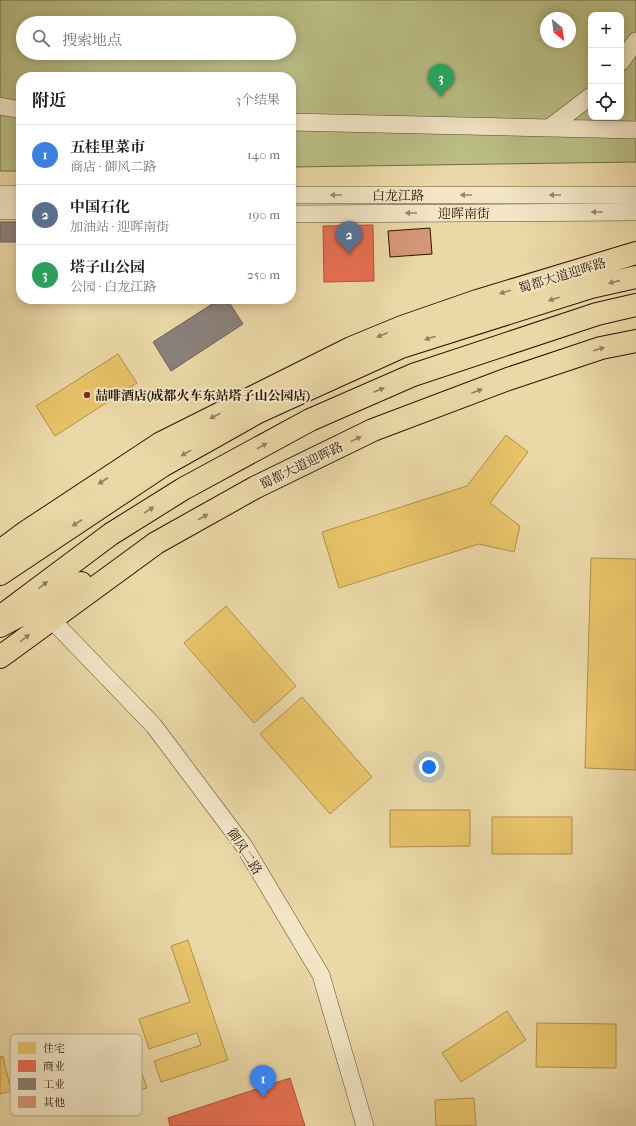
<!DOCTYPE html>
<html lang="zh">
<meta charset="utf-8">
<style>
body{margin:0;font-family:"IM FELL French Canon","Noto Serif SC",serif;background:#f2f2f2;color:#202124}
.controls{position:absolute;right:12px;top:12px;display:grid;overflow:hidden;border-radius:8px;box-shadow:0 2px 10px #0003}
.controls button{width:36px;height:36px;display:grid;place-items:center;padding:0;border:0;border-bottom:1px solid #e0e0e0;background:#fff;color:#202124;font:20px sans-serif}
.compass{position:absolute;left:540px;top:12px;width:36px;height:36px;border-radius:50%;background:#fff;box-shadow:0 2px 10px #0003;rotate:151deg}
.you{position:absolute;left:429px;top:767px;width:14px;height:14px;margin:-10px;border:3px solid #fff;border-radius:50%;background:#1a73e8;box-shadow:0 0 0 6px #1a73e833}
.badge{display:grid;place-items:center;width:26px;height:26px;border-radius:50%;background:#0f766e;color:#fff;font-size:13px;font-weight:700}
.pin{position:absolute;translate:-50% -33px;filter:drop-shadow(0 1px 2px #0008)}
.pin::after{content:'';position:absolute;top:21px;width:14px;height:12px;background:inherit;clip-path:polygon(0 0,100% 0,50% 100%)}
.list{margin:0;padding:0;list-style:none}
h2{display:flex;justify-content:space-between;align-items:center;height:52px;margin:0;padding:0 16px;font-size:17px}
h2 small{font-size:13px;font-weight:400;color:#757577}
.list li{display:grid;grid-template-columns:26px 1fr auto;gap:12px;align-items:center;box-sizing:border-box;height:60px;padding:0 16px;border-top:1px solid #e0e0e0}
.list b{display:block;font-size:15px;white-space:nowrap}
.list p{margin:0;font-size:13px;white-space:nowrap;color:#757577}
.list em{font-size:13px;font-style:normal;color:#757577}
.icon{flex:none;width:22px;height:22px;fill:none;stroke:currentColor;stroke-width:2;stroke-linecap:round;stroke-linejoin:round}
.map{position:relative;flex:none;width:636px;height:1126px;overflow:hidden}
.search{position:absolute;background:#fff;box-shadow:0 2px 10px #0003;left:16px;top:16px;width:280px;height:44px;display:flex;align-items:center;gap:10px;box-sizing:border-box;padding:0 14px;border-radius:22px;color:#757577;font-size:15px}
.panel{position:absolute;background:#fff;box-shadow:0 2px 10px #0003;left:16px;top:72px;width:280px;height:232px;border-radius:16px}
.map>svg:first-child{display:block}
.green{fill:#babe85;stroke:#716a46;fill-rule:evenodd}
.homes{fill:#e9c46a;stroke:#af904c}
.shops{fill:#e76f51;stroke:#ae543a}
.industry{fill:#8a817c;stroke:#6d6159}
.building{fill:#d59779;stroke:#281506}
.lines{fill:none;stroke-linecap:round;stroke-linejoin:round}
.minor-casing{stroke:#59462e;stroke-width:18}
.major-casing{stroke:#281506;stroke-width:24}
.highway-casing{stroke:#281506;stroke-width:24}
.minor{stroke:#f2e6c6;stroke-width:17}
.major{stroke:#ebd8a7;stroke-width:22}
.highway{stroke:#ebd8a7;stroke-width:22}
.oneway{fill:#978870}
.oneway2{fill:#93805f}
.poi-dot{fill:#8f2418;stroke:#f2e6c6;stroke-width:1.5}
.labels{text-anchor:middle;stroke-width:4;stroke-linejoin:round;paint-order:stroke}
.street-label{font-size:13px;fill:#281506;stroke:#f2e6c6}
.poi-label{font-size:13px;font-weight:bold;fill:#281506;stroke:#f2e6c6;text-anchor:start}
.key{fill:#f2e6c6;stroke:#b5a78c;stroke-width:1}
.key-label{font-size:11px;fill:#281506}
</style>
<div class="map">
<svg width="636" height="1126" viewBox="0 0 636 1126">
<rect width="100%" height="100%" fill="#ebd8a7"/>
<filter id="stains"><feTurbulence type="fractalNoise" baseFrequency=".005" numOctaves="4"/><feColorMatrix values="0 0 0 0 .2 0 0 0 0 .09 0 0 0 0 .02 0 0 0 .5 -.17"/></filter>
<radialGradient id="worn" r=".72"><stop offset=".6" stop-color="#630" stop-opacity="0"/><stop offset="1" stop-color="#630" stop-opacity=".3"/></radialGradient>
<!-- green -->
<path class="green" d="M0 0H636V162L291 167V77H21V171H0ZM591 15H621V117H591ZM546 18H570V42H546ZM23 23H289V53H23Z"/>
<!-- homes -->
<path class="homes" d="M118 354 137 383 55 436 36 406Z
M506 435 528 452 490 503 520 526 514 552 479 544 339 588 322 532 467 486Z
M591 558 636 559V770L585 768Z
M226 606 296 686 254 723 184 643Z
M302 697 372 777 330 814 260 734Z
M390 810H470V846L390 847Z
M492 817H572V854H492Z
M188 940 228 1060 161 1082 154 1061 201 1045 197 1033 149 1049 139 1019 190 1002 171 946Z
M507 1011 526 1040 461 1082 442 1053Z
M537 1023 616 1024V1068L536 1067Z
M3 1056 11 1091 0 1094V1057Z
M139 1065 147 1088 95 1105 88 1082Z
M474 1098 476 1126H436L435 1100Z"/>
<!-- shops -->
<path class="shops" d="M373 225 374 281 324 282 323 226Z
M290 1078 305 1126H170L168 1118Z"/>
<!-- industry -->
<path class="industry" d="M0 222H21V242H0Z
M220 299H227L243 324 171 371 153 342Z"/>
<!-- building -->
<path class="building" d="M430 228 432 254 390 257 388 231Z"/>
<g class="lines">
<!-- minor casing -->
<g class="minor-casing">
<path id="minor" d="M621 62 636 41
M0 106 21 110
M291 122 636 130
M549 128 591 96
M0 194H21
M291 195H636
M0 211H21
M291 214 636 212
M51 619 154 726 244 846 321 975 365 1126"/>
</g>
<!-- major casing -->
<g class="major-casing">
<path id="major" d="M0 551 26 532 161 443 351 348 402 327 477 301 636 253
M0 626 81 583
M0 657 156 543 256 487 373 430 508 379 601 348 636 341"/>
</g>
<!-- highway casing -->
<g class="highway-casing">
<path id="highway" d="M0 574 162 466 258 412 401 347 591 287 636 277
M0 617 111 534 183 489 310 420 413 375 597 314 636 305"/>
</g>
<!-- minor -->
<use href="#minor" class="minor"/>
<!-- major -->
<use href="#major" class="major"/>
<!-- highway -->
<use href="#highway" class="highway"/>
</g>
<!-- one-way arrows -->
<defs><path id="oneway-solid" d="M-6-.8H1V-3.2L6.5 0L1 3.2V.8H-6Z"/></defs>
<g class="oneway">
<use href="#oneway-solid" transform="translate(336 195) rotate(-180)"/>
<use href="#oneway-solid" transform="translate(466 195) rotate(180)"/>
<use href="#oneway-solid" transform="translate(555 195) rotate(180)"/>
<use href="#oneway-solid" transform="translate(597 212) rotate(180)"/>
<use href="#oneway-solid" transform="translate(411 213) rotate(180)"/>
</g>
<g class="oneway2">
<use href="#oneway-solid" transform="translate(614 282) rotate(167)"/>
<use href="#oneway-solid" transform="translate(505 292) rotate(163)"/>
<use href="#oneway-solid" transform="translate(554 299) rotate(163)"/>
<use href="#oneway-solid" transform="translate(382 335) rotate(157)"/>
<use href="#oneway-solid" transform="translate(430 338) rotate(162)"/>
<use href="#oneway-solid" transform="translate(599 349) rotate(-16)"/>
<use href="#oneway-solid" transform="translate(379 390) rotate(-23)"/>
<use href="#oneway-solid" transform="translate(477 391) rotate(-21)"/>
<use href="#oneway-solid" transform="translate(215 416) rotate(153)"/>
<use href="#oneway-solid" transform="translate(356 439) rotate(-26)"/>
<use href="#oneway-solid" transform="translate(262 446) rotate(-29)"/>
<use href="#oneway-solid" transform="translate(186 453) rotate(151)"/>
<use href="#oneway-solid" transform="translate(103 481) rotate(147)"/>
<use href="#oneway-solid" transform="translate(149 510) rotate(-32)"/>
<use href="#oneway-solid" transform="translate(203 517) rotate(-29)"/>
<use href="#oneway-solid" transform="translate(77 523) rotate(147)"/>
<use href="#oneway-solid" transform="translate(43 585) rotate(-37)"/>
<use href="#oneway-solid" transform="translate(25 638) rotate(-37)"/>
</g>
<!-- markers -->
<circle class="poi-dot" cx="87" cy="395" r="4"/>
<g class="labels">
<!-- street labels -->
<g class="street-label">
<text x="398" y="200">白龙江路</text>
<text x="464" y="218">迎晖南街</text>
<text transform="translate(562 275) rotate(-17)" y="5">蜀都大道迎晖路</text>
<text transform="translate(301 465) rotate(-26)" y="5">蜀都大道迎晖路</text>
<text transform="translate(245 851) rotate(57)" y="5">御风二路</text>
</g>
<!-- poi labels -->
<g class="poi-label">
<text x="95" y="400">喆啡酒店(成都火车东站塔子山公园店)</text>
</g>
</g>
<!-- legend -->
<rect x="10" y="1034" width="132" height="82" rx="6" class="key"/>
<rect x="18" y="1042" width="18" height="12" fill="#e9c46a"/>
<rect x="18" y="1060" width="18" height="12" fill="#e76f51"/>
<rect x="18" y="1078" width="18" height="12" fill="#8a817c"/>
<rect x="18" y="1096" width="18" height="12" fill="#d59779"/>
<g class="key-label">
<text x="43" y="1052">住宅</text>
<text x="43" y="1070">商业</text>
<text x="43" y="1088">工业</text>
<text x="43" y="1106">其他</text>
</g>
<rect width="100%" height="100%" filter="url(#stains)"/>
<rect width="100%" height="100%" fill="url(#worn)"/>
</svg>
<div class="controls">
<button>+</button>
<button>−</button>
<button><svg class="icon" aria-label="locate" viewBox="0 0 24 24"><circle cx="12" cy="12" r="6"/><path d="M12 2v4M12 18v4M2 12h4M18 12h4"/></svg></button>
</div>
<svg class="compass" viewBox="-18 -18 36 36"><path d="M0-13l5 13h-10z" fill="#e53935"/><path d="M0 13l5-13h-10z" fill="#757577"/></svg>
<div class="you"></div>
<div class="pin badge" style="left:263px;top:1098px;background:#3f7fe0">1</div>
<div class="pin badge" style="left:349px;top:254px;background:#5c6f8a">2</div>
<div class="pin badge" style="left:441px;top:97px;background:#2e9e5b">3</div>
<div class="search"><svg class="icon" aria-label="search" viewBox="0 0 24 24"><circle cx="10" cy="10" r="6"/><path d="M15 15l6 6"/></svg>搜索地点</div>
<section class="panel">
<h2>附近<small>3个结果</small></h2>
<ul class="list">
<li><span class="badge" style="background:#3f7fe0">1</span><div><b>五桂里菜市</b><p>商店 · 御风二路</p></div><em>140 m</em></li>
<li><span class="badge" style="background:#5c6f8a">2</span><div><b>中国石化</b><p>加油站 · 迎晖南街</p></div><em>190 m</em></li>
<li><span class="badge" style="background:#2e9e5b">3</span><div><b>塔子山公园</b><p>公园 · 白龙江路</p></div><em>250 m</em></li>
</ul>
</section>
</div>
